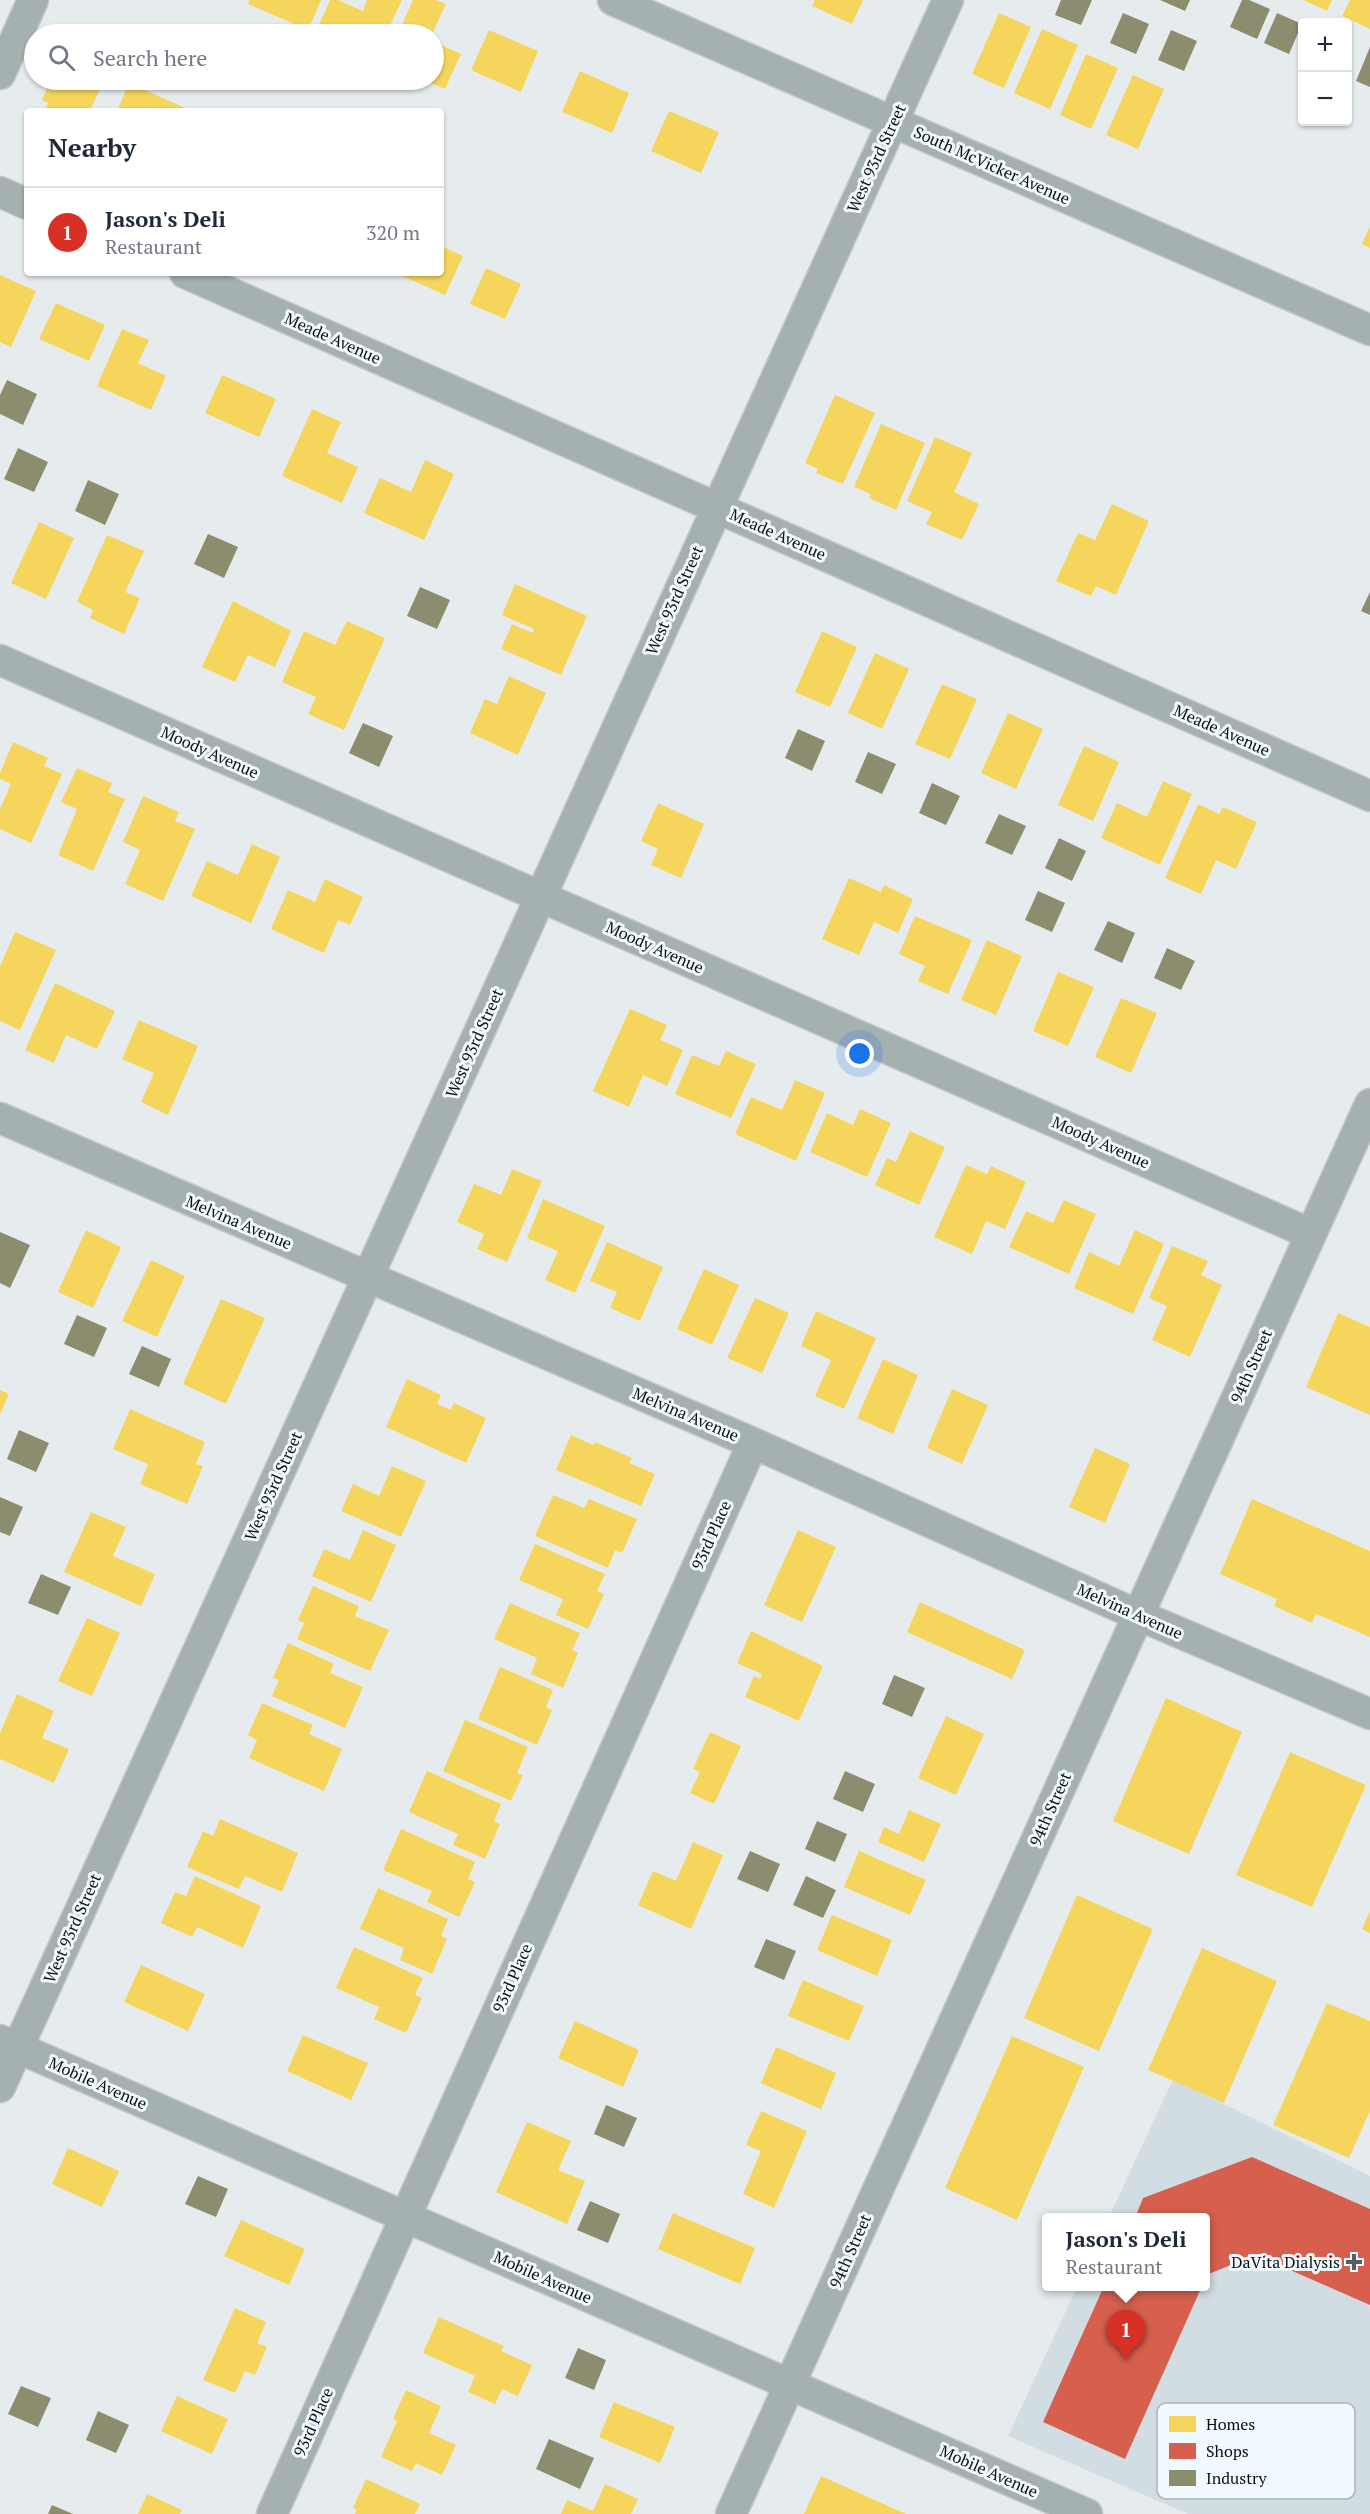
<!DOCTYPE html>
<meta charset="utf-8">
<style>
body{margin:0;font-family:"PT Serif",serif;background:#f6f6f7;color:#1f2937}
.controls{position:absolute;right:18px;top:18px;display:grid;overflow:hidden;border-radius:6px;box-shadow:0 2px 4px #0004}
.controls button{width:54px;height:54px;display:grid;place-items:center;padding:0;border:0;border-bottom:2px solid #e0e1e3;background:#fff;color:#1f2937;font:30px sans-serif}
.you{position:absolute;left:860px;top:1054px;width:21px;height:21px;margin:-15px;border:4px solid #fff;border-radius:50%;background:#1a73e8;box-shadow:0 0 0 9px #1a73e833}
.badge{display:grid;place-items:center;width:39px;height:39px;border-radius:50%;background:#d93025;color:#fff;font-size:20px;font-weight:700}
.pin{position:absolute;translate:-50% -50px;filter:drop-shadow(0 2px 3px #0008)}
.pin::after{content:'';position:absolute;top:32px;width:21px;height:18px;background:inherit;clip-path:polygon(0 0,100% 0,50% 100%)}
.popup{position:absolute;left:1042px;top:2213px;width:168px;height:78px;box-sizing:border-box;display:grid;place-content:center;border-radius:6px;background:#fff;filter:drop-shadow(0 2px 4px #0005);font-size:20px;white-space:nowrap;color:#747a83}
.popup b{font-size:22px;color:#1f2937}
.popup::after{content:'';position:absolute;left:50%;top:100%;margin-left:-12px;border:12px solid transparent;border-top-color:#fff}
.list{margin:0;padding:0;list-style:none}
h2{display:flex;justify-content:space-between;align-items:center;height:78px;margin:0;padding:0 24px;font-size:26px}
h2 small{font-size:20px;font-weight:400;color:#747a83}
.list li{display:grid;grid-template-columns:39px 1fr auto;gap:18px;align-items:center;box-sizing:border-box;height:90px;padding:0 24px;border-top:2px solid #e0e1e3}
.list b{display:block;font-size:22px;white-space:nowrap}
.list p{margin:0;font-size:20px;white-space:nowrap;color:#747a83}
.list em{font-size:20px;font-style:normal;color:#747a83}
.icon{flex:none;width:33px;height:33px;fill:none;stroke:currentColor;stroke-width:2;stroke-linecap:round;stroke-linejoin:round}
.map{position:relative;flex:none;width:1370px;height:2514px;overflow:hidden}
.search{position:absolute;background:#fff;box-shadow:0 2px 4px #0004;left:24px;top:24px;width:420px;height:66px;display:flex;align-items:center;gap:15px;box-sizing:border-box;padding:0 21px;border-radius:33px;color:#747a83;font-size:22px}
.panel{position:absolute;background:#fff;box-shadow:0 2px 4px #0004;left:24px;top:108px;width:420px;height:168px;border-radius:6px}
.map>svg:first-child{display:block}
.built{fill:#d2dde3}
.homes{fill:#f6d55c}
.shops{fill:#d6604d}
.industry{fill:#8c8c6e}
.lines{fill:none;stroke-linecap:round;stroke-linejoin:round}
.street-casing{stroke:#c4c8ca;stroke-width:33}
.street{stroke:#a5b0b0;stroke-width:30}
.poi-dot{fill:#585d5e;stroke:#f0faff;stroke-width:2}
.labels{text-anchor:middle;stroke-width:6;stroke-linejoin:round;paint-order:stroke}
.street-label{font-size:16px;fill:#0c1011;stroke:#f0faff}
.poi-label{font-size:16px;fill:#0c1011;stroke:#f0faff;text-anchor:end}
.key{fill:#f0faff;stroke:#acb4b8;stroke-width:1.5}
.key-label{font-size:16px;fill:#0c1011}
</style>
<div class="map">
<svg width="1370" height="2514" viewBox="0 0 1370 2514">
<rect width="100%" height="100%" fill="#e6ecee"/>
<!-- built -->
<path class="built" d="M1173 2079 1370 2176V2514H1188L1008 2436 1077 2287 1206 2286V2218L1109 2217Z"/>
<!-- homes -->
<path class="homes" d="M249 0H321L308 30 248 4Z
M330 0H338L363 11 367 0H402L386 34H322L316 32Z
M413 0H436L446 4 432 34H398Z
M815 0H863L852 24 812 6Z
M1303 0H1332L1327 11Z
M1350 0H1370V29L1342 16Z
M999 13 1031 27 1004 88 972 74Z
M1042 29 1078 45 1050 109 1014 93Z
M489 30 538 51 521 92 471 70Z
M434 42 461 54 445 89 424 80H434Z
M1086 54 1118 68 1091 129 1060 115Z
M580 71 629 93 612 133 562 112Z
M1133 75 1164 89 1138 149 1106 135Z
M51 80H104L90 111H45L48 103 42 100Z
M129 83 192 111H117Z
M669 111 719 132 701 173 651 151Z
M1370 226V248L1362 244Z
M441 246 463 256 445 295 396 273H441Z
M486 268 521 284 505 319 470 304Z
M0 275 36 291 11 347 0 342Z
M56 303 105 325 89 361 39 339Z
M122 329 149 340 138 363 166 376 151 410 97 386Z
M222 375 276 399 259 437 205 413Z
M835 395 875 413 843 484 816 473 818 469 805 463Z
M312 409 341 422 327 453 358 467 342 503 282 476Z
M881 424 925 443 896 510 869 498 871 494 854 487Z
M935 437 972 453 954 492 979 504 962 540 926 524 932 512 907 501Z
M425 460 454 474 424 540 364 513 380 478 411 492Z
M1112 504 1149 521 1116 595 1096 586 1091 596 1056 581 1078 533 1095 540Z
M39 522 74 538 46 599 11 583Z
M107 535 144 551 125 592 140 598 124 634 90 618 93 610 77 602Z
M515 584 587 616 561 675 501 649 512 624 533 633 534 629 502 615Z
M233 601 291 631 275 667 248 655 235 682 202 667Z
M347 621 385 638 344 730 308 714 316 697 282 682 304 631 335 645Z
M822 631 857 647 830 707 795 692Z
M875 653 909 669 882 729 848 713Z
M509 676 546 693 518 755 470 733 485 699 497 704Z
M942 684 977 699 950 759 915 744Z
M1008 713 1043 729 1016 789 981 773Z
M13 742 48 758 44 766 62 774 31 843 0 829V809L11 784 0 779V773Z
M1084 746 1119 762 1093 821 1058 805Z
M77 768 112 783 108 792 125 799 93 871 58 855 77 809 61 802Z
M1163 781 1192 794 1160 865 1101 838 1117 803 1147 817Z
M143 796 179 812 175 821 195 829 163 901 125 884 140 850 123 842Z
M658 803 704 824 681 878 651 865 658 849 641 841Z
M1198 804 1219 814 1223 807 1257 822 1236 869 1216 860 1201 894 1165 878Z
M252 844 280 857 251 923 191 896 207 861 238 875Z
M849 878 881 892 884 885 913 899 898 933 874 922 859 955 822 939Z
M325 879 363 897 350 925 338 920 324 953 271 929 288 890 315 902Z
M915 916 972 940 948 994 918 981 925 966 899 954Z
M15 932 56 950 20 1030 0 1021V966Z
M987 940 1022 956 996 1015 961 1000Z
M1058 972 1094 987 1068 1046 1033 1031Z
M55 983 115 1011 97 1049 66 1035 54 1063 25 1050Z
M1121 998 1157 1013 1131 1073 1095 1057Z
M630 1009 667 1025 660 1040 683 1050 667 1086 643 1075 629 1107 593 1091Z
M139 1020 198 1046 168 1115 141 1102 154 1073 122 1059Z
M726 1051 756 1064 731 1118 675 1094 692 1055 719 1066Z
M795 1080 825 1093 796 1161 735 1134 751 1097 782 1110Z
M860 1109 891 1123 867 1177 810 1152 827 1113 853 1125Z
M910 1131 945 1147 919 1205 875 1185 887 1158 896 1162Z
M966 1165 987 1174 991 1166 1026 1182 1005 1229 986 1221 972 1254 934 1237Z
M512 1169 542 1181 507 1262 477 1249 484 1234 457 1222 474 1184 501 1195Z
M543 1199 605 1226 575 1293 545 1280 558 1251 527 1238Z
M1064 1200 1096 1214 1069 1274 1009 1247 1026 1211 1053 1223Z
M86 1230 121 1247 93 1308 58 1292Z
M1135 1230 1164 1244 1133 1314 1074 1288 1089 1252 1119 1266Z
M607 1242 663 1267 640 1321 610 1308 617 1292 590 1281Z
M1172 1246 1208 1261 1201 1275 1222 1285 1190 1357 1152 1340 1167 1306 1149 1298Z
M151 1260 185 1276 157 1337 122 1321Z
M704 1269 739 1285 712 1345 677 1329Z
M755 1298 789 1313 762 1373 727 1358Z
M221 1299 265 1318 226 1404 183 1384Z
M816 1311 876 1338 844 1409 815 1396 831 1360 801 1346Z
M1338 1313 1370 1327V1415L1306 1387Z
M883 1359 918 1375 893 1434 857 1418Z
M407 1379 441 1395 437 1404 451 1410 454 1403 486 1418 466 1463 386 1427Z
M952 1389 988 1405 962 1464 927 1448Z
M0 1390 9 1394 0 1414Z
M130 1409 205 1442 196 1464 203 1466 187 1504 140 1484 148 1464 113 1449Z
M571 1435 593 1445 595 1442 632 1458 629 1463 655 1474 641 1506 556 1470Z
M1095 1448 1130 1464 1105 1523 1069 1507Z
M392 1466 426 1481 401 1537 341 1511 353 1484 379 1496Z
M553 1495 584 1508 589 1499 637 1519 622 1553 615 1550 608 1568 535 1536Z
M1252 1499 1370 1551V1637L1316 1614 1312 1623 1274 1606 1277 1599 1220 1574Z
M91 1512 126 1527 113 1556 155 1574 141 1606 64 1572Z
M363 1530 396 1545 371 1602 312 1576 324 1549 350 1560Z
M798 1530 836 1547 802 1622 764 1605Z
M535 1544 605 1574 597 1591 604 1594 588 1629 556 1615 563 1599 519 1580Z
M313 1586 359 1606 355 1616 389 1630 370 1671 297 1639 304 1623 298 1620Z
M920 1602 1025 1650 1012 1679 907 1632Z
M510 1603 580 1633 572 1650 578 1653 563 1688 531 1674 537 1658 494 1639Z
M87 1618 120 1633 92 1696 58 1681Z
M751 1631 823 1666 799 1721 745 1697 754 1676 760 1679 762 1674 737 1663Z
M288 1643 334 1664 330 1673 363 1687 345 1728 272 1696 279 1680 273 1678Z
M500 1667 553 1690 546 1707 552 1710 537 1745 478 1719Z
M17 1694 54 1711 42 1738 69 1749 54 1783 0 1759V1733Z
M1166 1698 1242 1732 1189 1854 1113 1821Z
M262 1703 313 1725 309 1734 342 1749 324 1791 249 1758 257 1740 248 1735Z
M946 1716 984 1734 956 1795 918 1778Z
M465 1720 528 1747 517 1773 523 1775 511 1801 443 1771Z
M710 1732 741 1746 714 1804 690 1793 700 1772 693 1769Z
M1290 1752 1366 1785 1312 1907 1236 1875Z
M427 1771 501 1804 494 1821 500 1824 485 1859 453 1845 458 1834 409 1812Z
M909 1810 941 1824 924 1862 878 1842 884 1827 899 1834Z
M220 1819 298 1853 282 1892 245 1876 239 1889 187 1867 203 1831 213 1836Z
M401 1829 475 1862 468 1879 475 1882 459 1917 427 1902 432 1891 383 1870Z
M693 1842 723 1855 691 1929 638 1905 653 1871 676 1881Z
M859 1851 926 1880 910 1915 844 1887Z
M195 1876 261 1906 243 1948 197 1927 192 1937 161 1923 175 1892 186 1896Z
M378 1888 448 1919 441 1936 447 1939 432 1974 400 1960 404 1948 360 1929Z
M1077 1895 1153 1929 1099 2051 1024 2018Z
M1370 1911V1933L1362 1929Z
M832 1915 892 1940 877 1976 817 1950Z
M354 1947 423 1978 415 1995 422 1998 406 2033 374 2019 379 2007 336 1988Z
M1202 1948 1277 1981 1224 2103 1148 2070Z
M141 1965 205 1994 188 2031 124 2002Z
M803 1980 864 2006 849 2041 788 2016Z
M1327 2003 1370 2021V2111L1349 2158 1273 2125Z
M575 2021 639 2050 623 2087 558 2058Z
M303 2035 368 2063 351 2100 287 2071Z
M1012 2036 1084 2067 1017 2220 945 2188Z
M776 2047 836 2073 821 2109 761 2083Z
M761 2111 807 2131 774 2208 743 2194 761 2151 746 2145Z
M527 2122 571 2141 558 2170 585 2181 567 2224 496 2192Z
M68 2148 119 2171 102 2207 52 2184Z
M673 2213 755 2248 740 2284 658 2249Z
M241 2220 305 2249 289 2285 224 2256Z
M235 2308 266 2322 257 2343 267 2347 255 2375 245 2371 235 2393 203 2380Z
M439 2317 504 2346 501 2351 532 2365 518 2396 502 2389 495 2404 468 2392 475 2376 423 2353Z
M406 2390 441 2406 429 2433 456 2445 442 2475 416 2463 412 2471 381 2457 397 2421 393 2419Z
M177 2396 228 2419 212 2454 161 2431Z
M614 2402 675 2427 660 2463 599 2437Z
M821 2476 906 2514H804Z
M366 2479 420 2504 415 2514H355L357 2510 353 2508Z
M605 2484 638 2499 631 2514H561L567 2500 593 2511Z
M147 2494 182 2510 180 2514H138Z"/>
<!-- shops -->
<path class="shops" d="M1252 2157 1370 2209V2305L1256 2255 1206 2275V2218H1135L1143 2198Z
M1104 2286H1202L1125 2459 1043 2422Z"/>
<!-- industry -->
<path class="industry" d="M1061 0H1092L1081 25 1055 15Z
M1160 0H1190L1185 11Z
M1242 0H1249L1270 9 1257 39 1230 27Z
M1123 13 1149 24 1136 54 1110 43Z
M1277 13 1302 24 1289 54 1264 43Z
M1171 30 1197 41 1184 71 1158 60Z
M1370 47V87L1356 81Z
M7 380 37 394 23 425 0 414V395Z
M18 448 48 462 34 492 4 479Z
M88 480 119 494 105 525 75 511Z
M208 534 238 547 224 578 194 564Z
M420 587 450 600 437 629 407 616Z
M1370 592V615L1361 611Z
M363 723 393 736 379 767 349 753Z
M798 729 825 741 812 771 785 758Z
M868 752 896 764 882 794 855 782Z
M932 783 960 796 946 825 919 813Z
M999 814 1026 826 1012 855 985 843Z
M1059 838 1086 851 1072 881 1045 868Z
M1038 891 1065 903 1052 932 1025 920Z
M1108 921 1135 933 1122 963 1094 950Z
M1167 948 1195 961 1181 990 1154 978Z
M0 1232 30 1245 10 1288 0 1283Z
M77 1315 107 1328 94 1357 64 1344Z
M142 1346 171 1359 159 1387 129 1374Z
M19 1430 49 1443 36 1472 7 1459Z
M0 1497 23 1507 10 1536 0 1532Z
M41 1574 71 1587 58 1615 28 1603Z
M894 1675 925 1688 912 1717 882 1704Z
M845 1771 875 1784 863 1812 833 1799Z
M817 1821 847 1834 835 1862 805 1849Z
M750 1851 780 1864 768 1892 737 1879Z
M806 1876 836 1890 823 1918 793 1905Z
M766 1939 796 1951 784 1980 754 1967Z
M606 2105 637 2118 624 2147 594 2134Z
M198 2176 228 2189 216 2217 185 2204Z
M590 2201 620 2214 608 2243 577 2230Z
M578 2348 606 2360 594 2390 565 2378Z
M21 2386 51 2398 38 2427 8 2414Z
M98 2411 129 2425 116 2453 86 2440Z
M549 2439 594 2458 580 2489 536 2469Z
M52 2505 73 2514H48Z"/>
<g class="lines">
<!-- street casing -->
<g class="street-casing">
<path id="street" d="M613 0 1370 330
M0 74 33 0
M0 192 27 204
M185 273 1370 796
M0 660 1311 1234
M0 1118 753 1443 1138 1615 1370 1714
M0 2040 1087 2514
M0 2087 948 0
M272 2514 753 1443
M731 2514 1370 1104"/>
</g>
<!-- street -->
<use href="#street" class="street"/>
</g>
<!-- markers -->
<path class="poi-dot" d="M1351 2253h6v6h6v6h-6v6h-6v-6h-6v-6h6z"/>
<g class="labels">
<!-- street labels -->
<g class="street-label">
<text transform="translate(876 158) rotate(-65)" y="6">West 93rd Street</text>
<text transform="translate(992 165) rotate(24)" y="6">South McVicker Avenue</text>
<text transform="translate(333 338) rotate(24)" y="6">Meade Avenue</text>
<text transform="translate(778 534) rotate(24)" y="6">Meade Avenue</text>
<text transform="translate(674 600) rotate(-66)" y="6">West 93rd Street</text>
<text transform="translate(1222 730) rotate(24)" y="6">Meade Avenue</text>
<text transform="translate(210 752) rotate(24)" y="6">Moody Avenue</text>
<text transform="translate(655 947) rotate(24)" y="6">Moody Avenue</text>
<text transform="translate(474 1043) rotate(-66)" y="6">West 93rd Street</text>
<text transform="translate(1101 1142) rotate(24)" y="6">Moody Avenue</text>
<text transform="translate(239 1222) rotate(23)" y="6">Melvina Avenue</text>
<text transform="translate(1251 1366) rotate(-66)" y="6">94th Street</text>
<text transform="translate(686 1414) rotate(23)" y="6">Melvina Avenue</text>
<text transform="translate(273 1486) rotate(-66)" y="6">West 93rd Street</text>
<text transform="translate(711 1535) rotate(-66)" y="6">93rd Place</text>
<text transform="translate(1130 1611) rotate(24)" y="6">Melvina Avenue</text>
<text transform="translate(1050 1809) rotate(-66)" y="6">94th Street</text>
<text transform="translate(72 1928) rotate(-66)" y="6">West 93rd Street</text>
<text transform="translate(512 1978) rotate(-66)" y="6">93rd Place</text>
<text transform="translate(98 2083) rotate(24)" y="6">Mobile Avenue</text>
<text transform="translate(850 2251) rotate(-66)" y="6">94th Street</text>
<text transform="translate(543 2277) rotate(24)" y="6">Mobile Avenue</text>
<text transform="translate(313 2422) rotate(-66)" y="6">93rd Place</text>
<text transform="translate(989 2471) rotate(24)" y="6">Mobile Avenue</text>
</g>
<!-- poi labels -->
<g class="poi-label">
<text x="1340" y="2268">DaVita Dialysis</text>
</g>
</g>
<!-- legend -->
<rect x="1157" y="2403" width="198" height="96" rx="9" class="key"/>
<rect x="1169" y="2416" width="27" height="16" fill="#f6d55c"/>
<rect x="1169" y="2443" width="27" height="16" fill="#d6604d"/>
<rect x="1169" y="2470" width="27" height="16" fill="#8c8c6e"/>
<g class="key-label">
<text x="1206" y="2430">Homes</text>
<text x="1206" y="2457">Shops</text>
<text x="1206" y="2484">Industry</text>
</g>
</svg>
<div class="controls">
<button>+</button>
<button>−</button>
</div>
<div class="you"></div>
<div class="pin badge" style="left:1126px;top:2360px">1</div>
<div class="popup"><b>Jason's Deli</b>Restaurant</div>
<div class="search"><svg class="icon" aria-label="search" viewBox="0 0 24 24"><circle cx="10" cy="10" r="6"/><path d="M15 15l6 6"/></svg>Search here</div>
<section class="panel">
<h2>Nearby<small></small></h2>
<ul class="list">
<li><span class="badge">1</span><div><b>Jason's Deli</b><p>Restaurant</p></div><em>320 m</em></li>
</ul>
</section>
</div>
